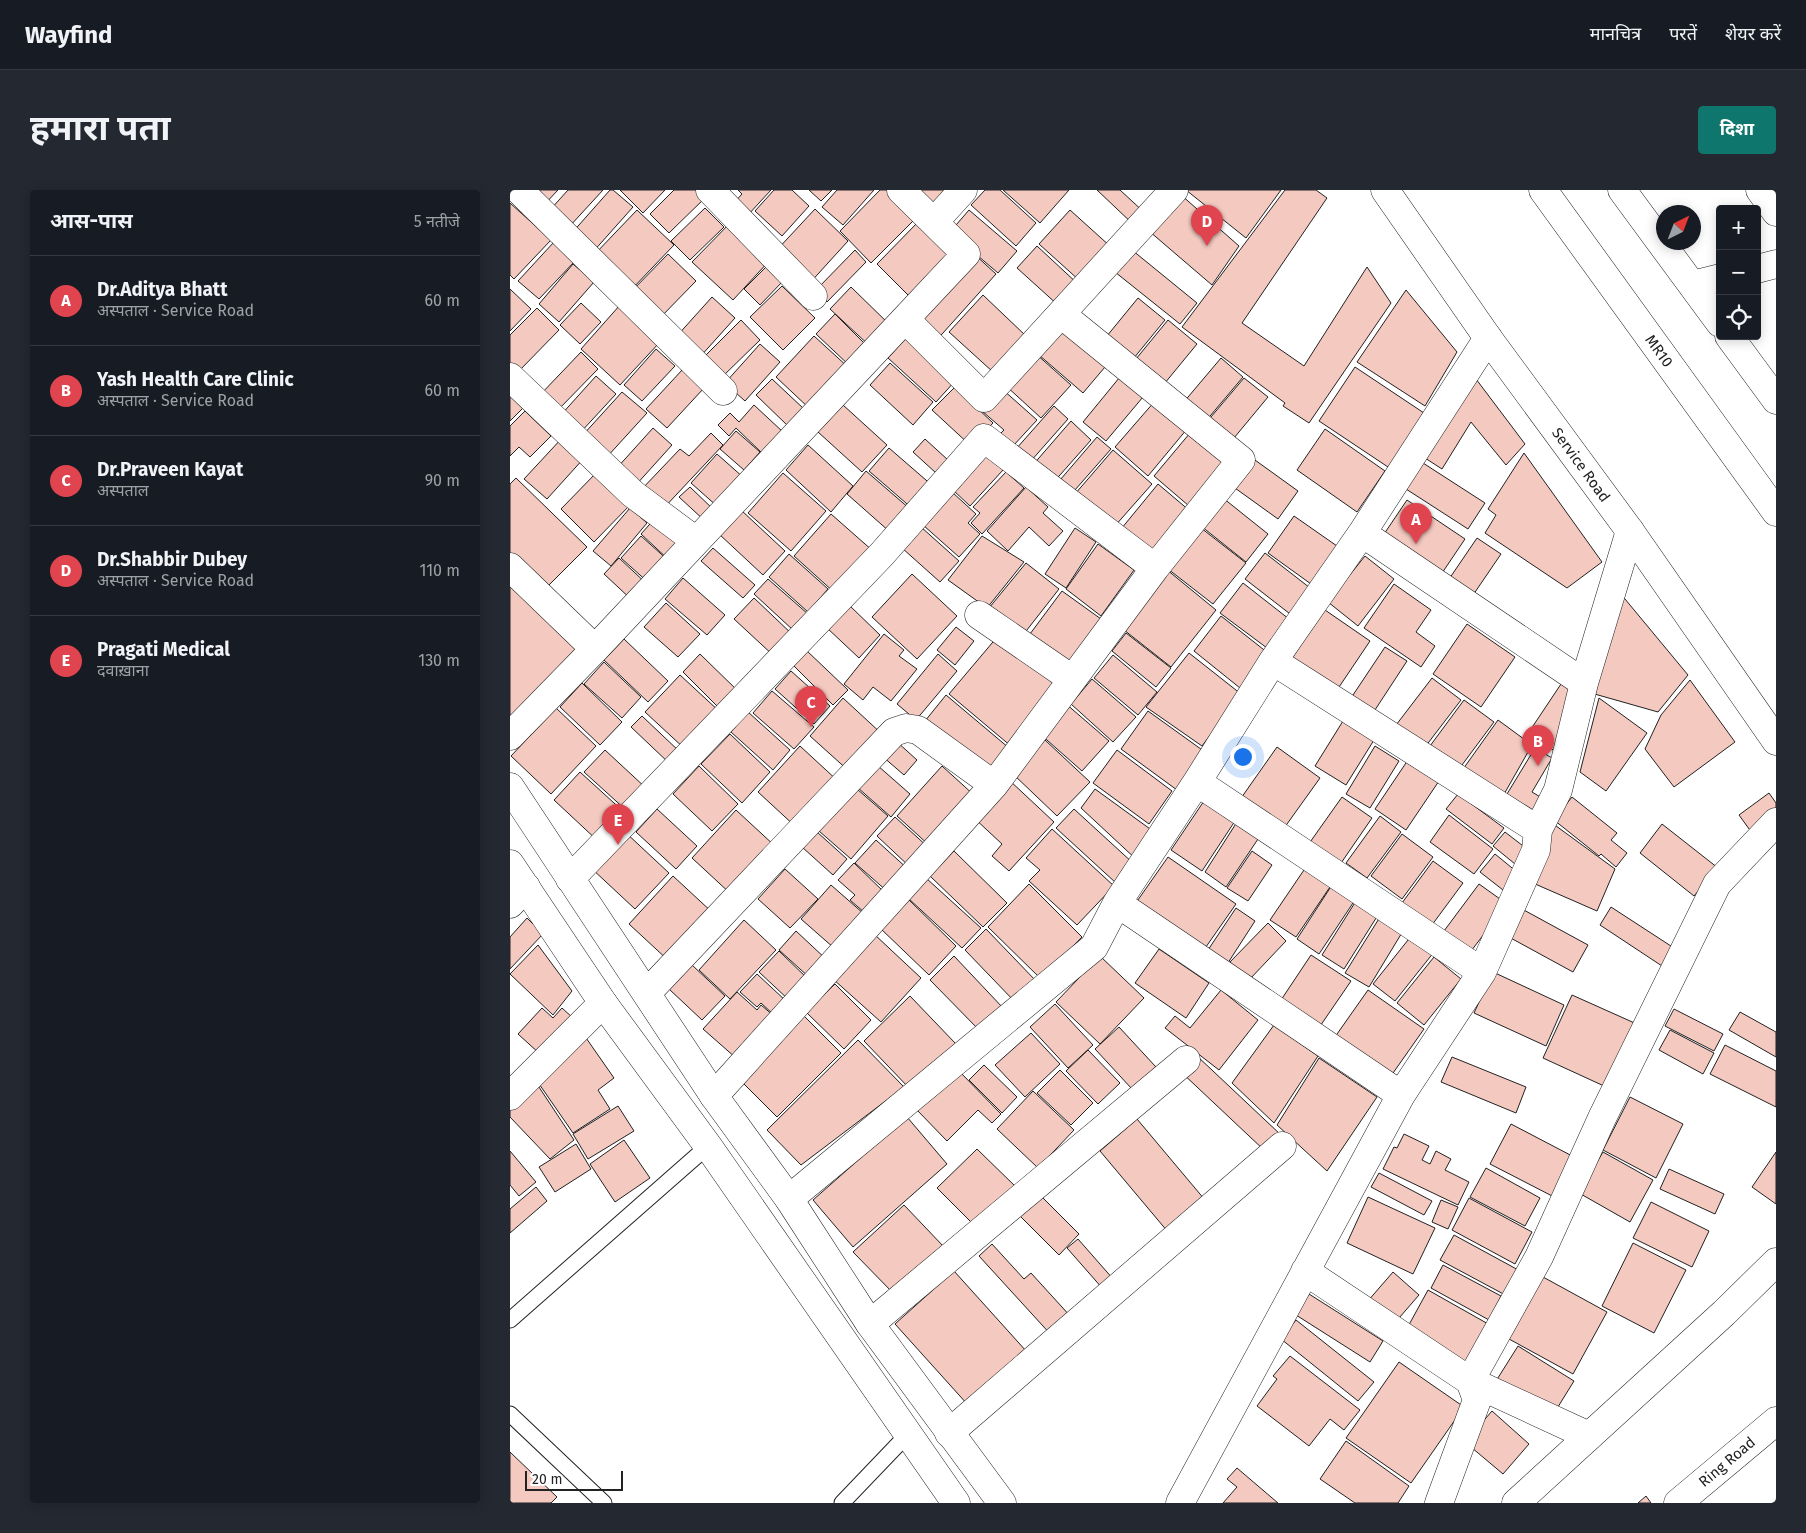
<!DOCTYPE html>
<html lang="hi">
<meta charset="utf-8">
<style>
body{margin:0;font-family:"Fira Sans","Noto Sans Devanagari",sans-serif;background:#242831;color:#f1f3f6}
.controls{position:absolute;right:15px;top:15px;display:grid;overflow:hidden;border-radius:5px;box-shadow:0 2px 12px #0003}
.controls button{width:45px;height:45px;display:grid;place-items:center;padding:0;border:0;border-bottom:1px solid #363941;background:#171b24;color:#f1f3f6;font:25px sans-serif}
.compass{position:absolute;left:1146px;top:15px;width:45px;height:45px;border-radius:50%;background:#171b24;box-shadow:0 2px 12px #0003;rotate:42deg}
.scale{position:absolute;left:15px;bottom:12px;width:98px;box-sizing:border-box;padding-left:5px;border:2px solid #222;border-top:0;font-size:14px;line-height:18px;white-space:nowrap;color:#222;-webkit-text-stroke:4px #fff;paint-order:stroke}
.you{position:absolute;left:732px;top:566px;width:18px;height:18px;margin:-12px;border:4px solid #fff;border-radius:50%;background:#1a73e8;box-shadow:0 0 0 8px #1a73e833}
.badge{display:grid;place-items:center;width:32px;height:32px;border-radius:50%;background:#0f766e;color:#fff;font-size:16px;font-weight:700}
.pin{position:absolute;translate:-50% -41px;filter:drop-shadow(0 1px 2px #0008)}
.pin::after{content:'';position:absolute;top:26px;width:18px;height:15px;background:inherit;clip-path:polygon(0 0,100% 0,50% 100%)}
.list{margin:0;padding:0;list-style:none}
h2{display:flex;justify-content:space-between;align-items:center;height:65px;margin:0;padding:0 20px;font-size:21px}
h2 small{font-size:16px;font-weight:400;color:#9ea1a6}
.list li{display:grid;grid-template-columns:32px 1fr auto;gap:15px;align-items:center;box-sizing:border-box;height:90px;padding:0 20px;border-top:1px solid #363941}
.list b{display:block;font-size:19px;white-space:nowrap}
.list p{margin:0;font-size:16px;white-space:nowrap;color:#9ea1a6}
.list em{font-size:16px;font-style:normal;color:#9ea1a6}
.icon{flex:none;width:28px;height:28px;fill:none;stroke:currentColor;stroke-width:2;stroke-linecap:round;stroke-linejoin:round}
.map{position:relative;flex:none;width:1266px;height:1313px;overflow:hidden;border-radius:5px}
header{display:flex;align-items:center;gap:30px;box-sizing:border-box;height:70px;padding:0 25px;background:#171b24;border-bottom:1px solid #363941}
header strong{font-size:24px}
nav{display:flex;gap:28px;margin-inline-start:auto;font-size:18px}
.intro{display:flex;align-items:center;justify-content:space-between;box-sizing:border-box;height:120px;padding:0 30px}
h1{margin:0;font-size:35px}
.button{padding:12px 22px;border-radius:5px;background:#0f766e;color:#fff;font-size:18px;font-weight:700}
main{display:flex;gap:30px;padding:0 30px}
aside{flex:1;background:#171b24;border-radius:5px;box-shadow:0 2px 12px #0003}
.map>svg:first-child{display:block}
.building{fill:#f3c9c0;stroke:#222}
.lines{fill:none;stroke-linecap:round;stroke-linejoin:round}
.lane-casing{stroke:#222;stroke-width:17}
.street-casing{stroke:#222;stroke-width:29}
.secondary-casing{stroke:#222;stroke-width:29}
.primary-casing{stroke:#222;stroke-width:29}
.lane{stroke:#fff;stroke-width:15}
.street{stroke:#fff;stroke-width:28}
.secondary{stroke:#fff;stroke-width:28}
.primary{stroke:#fff;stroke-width:28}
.labels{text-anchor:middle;stroke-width:4;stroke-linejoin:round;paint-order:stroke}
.street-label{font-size:15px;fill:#222;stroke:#fff}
</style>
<header>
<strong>Wayfind</strong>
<nav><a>मानचित्र</a><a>परतें</a><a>शेयर करें</a></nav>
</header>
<div class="intro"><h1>हमारा पता</h1><a class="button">दिशा</a></div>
<main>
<aside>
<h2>आस-पास<small>5 नतीजे</small></h2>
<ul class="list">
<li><span class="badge" style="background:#e0444e">A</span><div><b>Dr.Aditya Bhatt</b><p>अस्पताल · Service Road</p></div><em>60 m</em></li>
<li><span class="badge" style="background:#e0444e">B</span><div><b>Yash Health Care Clinic</b><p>अस्पताल · Service Road</p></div><em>60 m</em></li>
<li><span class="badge" style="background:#e0444e">C</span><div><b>Dr.Praveen Kayat</b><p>अस्पताल</p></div><em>90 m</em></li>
<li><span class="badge" style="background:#e0444e">D</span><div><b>Dr.Shabbir Dubey</b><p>अस्पताल · Service Road</p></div><em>110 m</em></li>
<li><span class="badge" style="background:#e0444e">E</span><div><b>Pragati Medical</b><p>दवाख़ाना</p></div><em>130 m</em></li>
</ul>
</aside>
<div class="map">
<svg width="1266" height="1313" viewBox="0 0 1266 1313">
<rect width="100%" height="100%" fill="#fff"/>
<!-- building -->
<path class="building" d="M14 0H48L32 17Z
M58 0H93L59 37 40 20Z
M100 0H103L123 17 82 63 61 44Z
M110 0H155L133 23Z
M164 0H192L197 6 159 43 140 24Z
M228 0H261L237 26 223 14 232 4Z
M264 0H282L299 16 272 46 245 21Z
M299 0H322L311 11Z
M327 0H364L333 35 312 17Z
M370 0H384L409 25 361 73 330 41Z
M405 0H444L426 20Z
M475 0H490L526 33 506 56 461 15Z
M493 0H559L530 33Z
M587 0H610L636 24 625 36Z
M676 0H771L736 48Z
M775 0H806L817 8 732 133 794 176 857 77 881 113 799 233 773 216 775 213 672 137Z
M670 4 729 56 702 95 639 41Z
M0 13 41 50 4 89 0 85Z
M195 18 214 37 180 70 161 51Z
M305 19 338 51 298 95 264 63Z
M127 20 164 55 120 101 83 66Z
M459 20 507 61 488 83 440 42Z
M560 20 601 57 570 91 529 54Z
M410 30 445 64 401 108 367 74Z
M221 32 260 70 223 110 182 72Z
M44 52 65 71 29 109 8 91Z
M527 56 569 95 549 116 507 78Z
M345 60 356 72 317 112 306 100Z
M622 60 687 113 670 134 605 82Z
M463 63 486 84 424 153 401 132Z
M158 64 186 91 146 132 118 105Z
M63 74 84 92 49 132 29 114Z
M258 75 273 91 250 115 234 99Z
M272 96 305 128 273 160 240 127Z
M341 97 382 137 362 158 320 119Z
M0 99 21 119 0 141Z
M896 100 947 162 915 216 847 172Z
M473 105 516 146 483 182 439 142Z
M202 107 225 128 189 168 166 147Z
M628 108 655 130 619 174 592 152Z
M71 113 91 132 70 154 50 135Z
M110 115 150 152 110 195 71 159Z
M27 118 49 140 8 182 0 174V145Z
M325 124 359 158 341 177 306 144Z
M231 130 250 150 211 188 192 169Z
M658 130 687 154 650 199 621 175Z
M552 139 595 177 573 203 529 165Z
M304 146 339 178 300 219 266 187Z
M398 146 446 190 426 212 378 168Z
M250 154 270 172 235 211 215 193Z
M146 159 165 176 132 211 114 195Z
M71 162 88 179 46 222 29 206Z
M525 163 561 195 531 228 495 195Z
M711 168 733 187 695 232 673 213Z
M380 173 423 212 403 235 360 195Z
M845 177 917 225 881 279 809 231Z
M173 179 194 198 157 238 136 219Z
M614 182 638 201 596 251 573 232Z
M86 186 106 204 69 244 50 226Z
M734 188 758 207 719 254 695 234Z
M262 189 294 219 278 236 246 205Z
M966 189 1015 254 996 275 961 232 932 279 915 268Z
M0 194 18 213 0 231Z
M445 197 483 233 461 256 422 220Z
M492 199 527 230 503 256 490 244 494 240 472 221Z
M112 202 137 223 96 268 72 246Z
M645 211 677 239 638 286 605 257Z
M244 215 273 242 253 264 226 238 219 246 208 235 220 223 229 232Z
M333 215 377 255 352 282 308 242Z
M544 216 558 229 520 272 506 259Z
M15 221 41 246 20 267 9 257 0 266V236Z
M561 231 581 250 542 294 522 276Z
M143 238 162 255 125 296 106 279Z
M815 239 875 281 847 322 787 280Z
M226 241 250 262 234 280 210 259Z
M201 243 213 255 151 321 130 301 170 259 179 266Z
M680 243 716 273 679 316 644 286Z
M53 247 75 267 37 309 14 289Z
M587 247 601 259 557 309 544 297Z
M415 249 438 270 426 283 403 262Z
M298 255 343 296 321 322 276 280Z
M379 258 424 297 404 320 359 281Z
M603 260 642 294 604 337 565 304Z
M475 263 493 280 460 316 442 299Z
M1014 263 1092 372 1057 398 975 343 986 325 978 319Z
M207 264 234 288 208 317 181 293Z
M738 265 788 301 768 329 718 293Z
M913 273 975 313 958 339 896 299Z
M356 281 400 319 380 342 337 304Z
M87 282 121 314 84 352 51 319Z
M496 282 514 298 472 344 461 333 470 323 463 317Z
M273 283 316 321 281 361 238 323Z
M6 288 77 357 35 399 0 365V294Z
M648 294 680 321 640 371 607 344Z
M180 297 205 321 195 331 169 307Z
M516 297 538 317 533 323 553 341 539 356 519 337 498 361 477 341Z
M442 302 466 324 458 333 470 344 449 367 413 335Z
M713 308 758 344 736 372 691 336Z
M897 310 955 349 928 389 870 350Z
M120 318 137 333 101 376 83 361Z
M231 320 275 361 253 385 209 344Z
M321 324 363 361 325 403 284 366Z
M148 325 178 351 160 371 131 344Z
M784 326 827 356 801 394 758 363Z
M411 337 449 371 430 392 392 358Z
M565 338 586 352 556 398 535 384Z
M691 338 736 373 703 414 658 379Z
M131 346 160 372 140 394 111 368Z
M472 346 514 372 477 418 438 390Z
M967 348 991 364 959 411 935 395Z
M588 354 624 380 591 426 556 399Z
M203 358 245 395 233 408 191 371Z
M755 363 804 401 784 427 735 389Z
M279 364 318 399 298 422 259 387Z
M855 366 884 389 848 436 818 412Z
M109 368 138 395 123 411 94 384Z
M516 373 549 399 513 445 479 418Z
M656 379 706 420 661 477 609 436Z
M402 384 447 426 407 469 362 427Z
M173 388 215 425 197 445 155 409Z
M258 389 298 424 283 440 244 404Z
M733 393 779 429 757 458 710 423Z
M884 394 921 420 906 442 925 456 911 477 854 438Z
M0 396 70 461 0 536Z
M552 401 591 429 555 477 517 448Z
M1110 403 1178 485 1148 522 1081 503Z
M244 408 284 446 265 467 224 429Z
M156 413 190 444 168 467 134 437Z
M338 414 370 445 349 468 316 437Z
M815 420 860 451 825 503 780 471Z
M711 426 758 463 730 498 684 461Z
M957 434 1005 467 971 517 923 484Z
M446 437 464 451 445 475 427 460Z
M616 443 661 478 646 497 602 461Z
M374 444 394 460 389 466 407 479 381 511 363 497 353 510 334 494Z
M488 446 550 499 502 557 439 504Z
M114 449 158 491 138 512 94 470Z
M875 457 897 471 863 523 841 508Z
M296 460 338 500 323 515 282 474Z
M679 463 731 504 692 556 636 517Z
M190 464 230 503 212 521 173 482Z
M428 464 447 481 406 530 387 514Z
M603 465 647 502 628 525 584 488Z
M94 472 131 507 112 528 74 494Z
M281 481 320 516 304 534 265 499Z
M170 485 210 522 175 559 135 522Z
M922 488 951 510 912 561 883 539Z
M582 489 626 527 603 552 561 514Z
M1180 490 1225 552 1164 597 1135 559 1151 525Z
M72 493 112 532 90 555 50 517Z
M1051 494 1069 506 1052 565 1017 545Z
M262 501 304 537 284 559 243 523Z
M436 505 499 558 477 584 415 531Z
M333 508 373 545 340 582 300 546Z
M1089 508 1137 543 1096 601 1070 582Z
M954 510 984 532 949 579 920 556Z
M555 513 599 551 572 581 529 543Z
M46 518 86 556 41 604 1 566Z
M638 521 695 562 667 600 611 559Z
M238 522 280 560 263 580 221 542Z
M132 526 171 563 160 574 121 537Z
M988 530 1022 555 993 606 951 582Z
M833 531 864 550 836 595 805 576Z
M220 544 260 582 232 613 191 574Z
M535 550 580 592 547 626 503 584Z
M386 551 407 570 394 585 372 566Z
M290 556 329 592 287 638 248 602Z
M865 556 889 571 860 618 836 604Z
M767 557 810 588 772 641 729 611Z
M1025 558 1042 568 1022 602 1037 611 1029 624 997 604Z
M95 560 137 599 117 621 74 582Z
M607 560 662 601 639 634 583 593Z
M900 567 931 588 896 640 865 619Z
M367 575 400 604 381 627 347 597Z
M189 576 228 614 202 641 163 604Z
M432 576 465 606 420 656 387 626Z
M70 582 115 623 89 652 44 610Z
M498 589 544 632 499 681 482 666 492 654 463 627Z
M347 599 378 626 341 669 309 641Z
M585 599 647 644 628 671 571 618Z
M1259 603 1266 613V625L1242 643 1229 625Z
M948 604 994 638 982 654 936 619Z
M832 607 862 628 829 676 798 655Z
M1062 607 1107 643 1101 650 1117 663 1106 677 1091 664 1089 666 1044 630Z
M696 608 727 628 692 681 661 660Z
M147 619 187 656 166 679 126 642Z
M564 619 624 674 606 693 546 638Z
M226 620 266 657 222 705 182 668Z
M939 625 983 659 964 684 920 652Z
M870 626 891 642 857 688 836 673Z
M385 627 419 658 401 678 367 646Z
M727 632 750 646 716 697 695 682Z
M1042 633 1105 679 1087 721 1016 690Z
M1152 634 1208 678 1184 706 1130 663Z
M542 639 604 696 567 735 519 691 530 680 516 668Z
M114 641 159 683 125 719 80 677Z
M307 642 337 669 323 685 292 657Z
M995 642 1017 659 1005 674 983 656Z
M892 644 923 667 892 709 861 686Z
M366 650 399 680 378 702 345 673Z
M444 661 497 713 473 737 420 686Z
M742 661 762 675 738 711 717 698Z
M985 664 1007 682 993 700 970 682Z
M658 667 726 714 691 764 623 717Z
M923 671 953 693 919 739 889 717Z
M344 673 374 702 355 723 340 710 345 705 328 690Z
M796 677 822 694 786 747 760 730Z
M275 679 308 709 280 738 248 709Z
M163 686 204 724 160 772 119 734Z
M416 688 471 738 452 758 398 708Z
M519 694 572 747 531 789 478 737Z
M969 694 997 714 958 765 931 745Z
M321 695 354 724 324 758 291 729Z
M822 695 845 710 809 764 787 749Z
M397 708 446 756 419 785 369 737Z
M846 711 868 725 834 779 812 765Z
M1101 717 1164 758 1152 776 1090 735Z
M726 718 745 731 714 779 694 766Z
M1012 719 1078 755 1063 782 997 746Z
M870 727 893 741 859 797 835 783Z
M17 728 33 744 0 779V747Z
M234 730 266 760 220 809 189 780Z
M758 733 776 751 739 790 720 772Z
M476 739 527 792 506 813 455 760Z
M286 741 317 770 300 788 269 760Z
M364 744 411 788 371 832 323 789Z
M902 745 924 762 885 811 863 794Z
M28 755 62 801 43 825 0 784Z
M649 759 699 793 676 828 625 793Z
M269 761 300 791 280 811 249 782Z
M801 765 841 791 804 845 765 819Z
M444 766 494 819 471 842 420 790Z
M590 766 634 808 590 854 546 812Z
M924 767 951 789 914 835 887 813Z
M182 775 215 806 192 830 159 799Z
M983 782 1054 815 1036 856 964 823Z
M247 784 276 811 264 825 251 813 247 817 230 802Z
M325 794 361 830 334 859 296 822Z
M711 800 748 830 709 880 655 838 665 826 680 838Z
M858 800 914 839 876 893 820 854Z
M227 802 247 820 251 815 264 826 226 868 193 839Z
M1062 805 1129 835 1094 896 1033 868Z
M400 806 446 854 400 899 354 851Z
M545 814 583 855 558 878 520 837Z
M32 818 43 828 52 818 63 828 30 864 8 844Z
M1164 819 1213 844 1204 861 1155 836Z
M1230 822 1266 842V867L1219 840Z
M291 823 331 863 267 927 227 887Z
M764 835 808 866 764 933 722 893Z
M609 837 646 877 622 899 585 859Z
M1160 840 1204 863 1193 884 1149 860Z
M521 843 550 874 515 907 485 875Z
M74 845 104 888 88 900 100 919 63 943 25 888Z
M348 850 394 897 291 975 257 940Z
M1215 855 1266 881V917L1200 884Z
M578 860 610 893 588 914 556 881Z
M686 865 771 945 755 961 670 881Z
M942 867 1016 897 1006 923 931 892Z
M809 868 867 907 817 981 767 935Z
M474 875 507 907 492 923 459 890Z
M550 880 583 913 561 935 527 903Z
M449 881 491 924 482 933 468 920 437 951 406 919Z
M23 888 64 950 40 969 0 927V913Z
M523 901 564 940 528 978 487 939Z
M1120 907 1173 934 1146 988 1093 960Z
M108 916 124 941 78 969 63 944Z
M397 927 437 974 343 1057 303 1010Z
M627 929 695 1010 658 1042 590 961Z
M1001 934 1066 968 1046 1008 980 974Z
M894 944 919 956 912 970 920 974 926 961 941 969 935 980 959 992 948 1015 873 979 884 957 887 958Z
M114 950 140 988 105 1012 80 974Z
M66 954 81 979 45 1002 29 977Z
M467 959 507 998 467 1038 427 998Z
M0 961 26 992 9 1006 0 995Z
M1093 962 1143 990 1120 1032 1069 1003Z
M1266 962V1014L1242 997Z
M976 978 1030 1008 1015 1036 960 1007Z
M1159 979 1214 1004 1205 1024 1150 999Z
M869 983 922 1011 914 1025 861 997Z
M26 997 37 1011 0 1043V1019Z
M530 1005 569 1044 549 1065 509 1025Z
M858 1007 925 1038 903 1084 837 1053Z
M959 1008 1022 1042 1005 1074 942 1040Z
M931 1010 948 1017 938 1039 922 1032Z
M1141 1012 1199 1041 1182 1077 1123 1048Z
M394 1015 434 1057 384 1104 343 1062Z
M944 1045 1012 1082 999 1107 930 1070Z
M568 1049 604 1090 593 1099 557 1058Z
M1123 1053 1176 1080 1144 1143 1092 1116Z
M482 1054 514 1089 521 1083 562 1128 543 1147 469 1066Z
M933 1075 991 1106 979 1130 921 1098Z
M444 1081 517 1162 458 1215 385 1134Z
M883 1082 909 1105 883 1135 857 1112Z
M1033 1087 1097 1122 1063 1184 999 1149Z
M918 1100 980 1135 957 1177 895 1142Z
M799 1104 873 1151 860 1172 786 1125Z
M786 1130 864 1192 848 1211 771 1149Z
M1008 1156 1064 1191 1043 1225 986 1191Z
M780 1166 850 1220 834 1240 820 1229 799 1256 747 1216 767 1189 763 1186Z
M889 1172 954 1217 901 1293 836 1248Z
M982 1221 1019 1254 993 1284 955 1252Z
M836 1251 899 1296 888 1313H845L810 1289Z
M0 1262 47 1307 41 1313H0Z
M727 1278 768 1313H713L727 1297 717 1289Z
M1136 1306 1141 1313H1128Z"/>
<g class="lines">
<!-- lane casing -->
<g class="lane-casing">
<path id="lane" d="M0 1130 198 956
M0 1224 94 1313
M332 1313 398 1244"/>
</g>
<!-- street casing -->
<g class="street-casing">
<path id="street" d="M9 0 213 201
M200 0 303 106
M391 0 456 64 395 129
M1250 0 1266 22
M424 32 453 0
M0 187 123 304 186 351
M852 343 1074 493
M0 377 85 459
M469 425 562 489
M763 471 1028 640
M0 546 85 459 395 129 474 208 664 0
M687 592 972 782
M60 689 372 364 474 248 645 378
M607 713 891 905
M0 714 16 697
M137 803 384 542 396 538 408 540 484 595
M0 906 93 813
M204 906 484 595 645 378 731 270 551 124
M279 1009 584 757 607 713 687 592 763 471 852 343 978 148
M795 1081 960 1191 1079 1246
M360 1134 676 870
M439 1243 772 956
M670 1313 891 905 972 782 1026 660 1028 640 1048 600 1074 493 1120 341
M929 1313 967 1210 960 1191 1029 1067 1092 928 1207 694 1266 632"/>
</g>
<!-- secondary casing -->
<g class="secondary-casing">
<path id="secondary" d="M875 0 978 148 1120 341 1266 551
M0 597 204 906 279 1009 360 1134 492 1313
M0 674 93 813 198 956 446 1313
M1006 1313 1214 1123 1266 1072"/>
</g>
<!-- primary casing -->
<g class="primary-casing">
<path id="primary" d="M1033 0 1266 322
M1112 0 1210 133
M1247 79 1266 74
M1182 95 1210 88
M1219 146 1266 210
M1168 1313 1266 1231"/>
</g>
<!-- lane -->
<use href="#lane" class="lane"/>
<!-- street -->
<use href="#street" class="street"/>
<!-- secondary -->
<use href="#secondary" class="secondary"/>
<!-- primary -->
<use href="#primary" class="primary"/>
</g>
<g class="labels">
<!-- street labels -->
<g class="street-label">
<text transform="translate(1149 161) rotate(54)" y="5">MR10</text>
<text transform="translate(1071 275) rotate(54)" y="5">Service Road</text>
<text transform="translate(1217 1272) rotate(-40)" y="5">Ring Road</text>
</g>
</g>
</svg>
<div class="controls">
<button>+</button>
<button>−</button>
<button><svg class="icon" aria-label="locate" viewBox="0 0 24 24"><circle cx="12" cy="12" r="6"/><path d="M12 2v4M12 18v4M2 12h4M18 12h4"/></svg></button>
</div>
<svg class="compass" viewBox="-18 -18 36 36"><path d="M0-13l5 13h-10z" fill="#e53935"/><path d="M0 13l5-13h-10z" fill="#9ea1a6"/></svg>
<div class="scale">20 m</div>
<div class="you"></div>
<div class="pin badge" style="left:906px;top:354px;background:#e0444e">A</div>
<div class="pin badge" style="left:1028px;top:576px;background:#e0444e">B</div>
<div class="pin badge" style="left:301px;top:537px;background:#e0444e">C</div>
<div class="pin badge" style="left:697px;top:56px;background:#e0444e">D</div>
<div class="pin badge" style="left:108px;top:655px;background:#e0444e">E</div>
</div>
</main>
